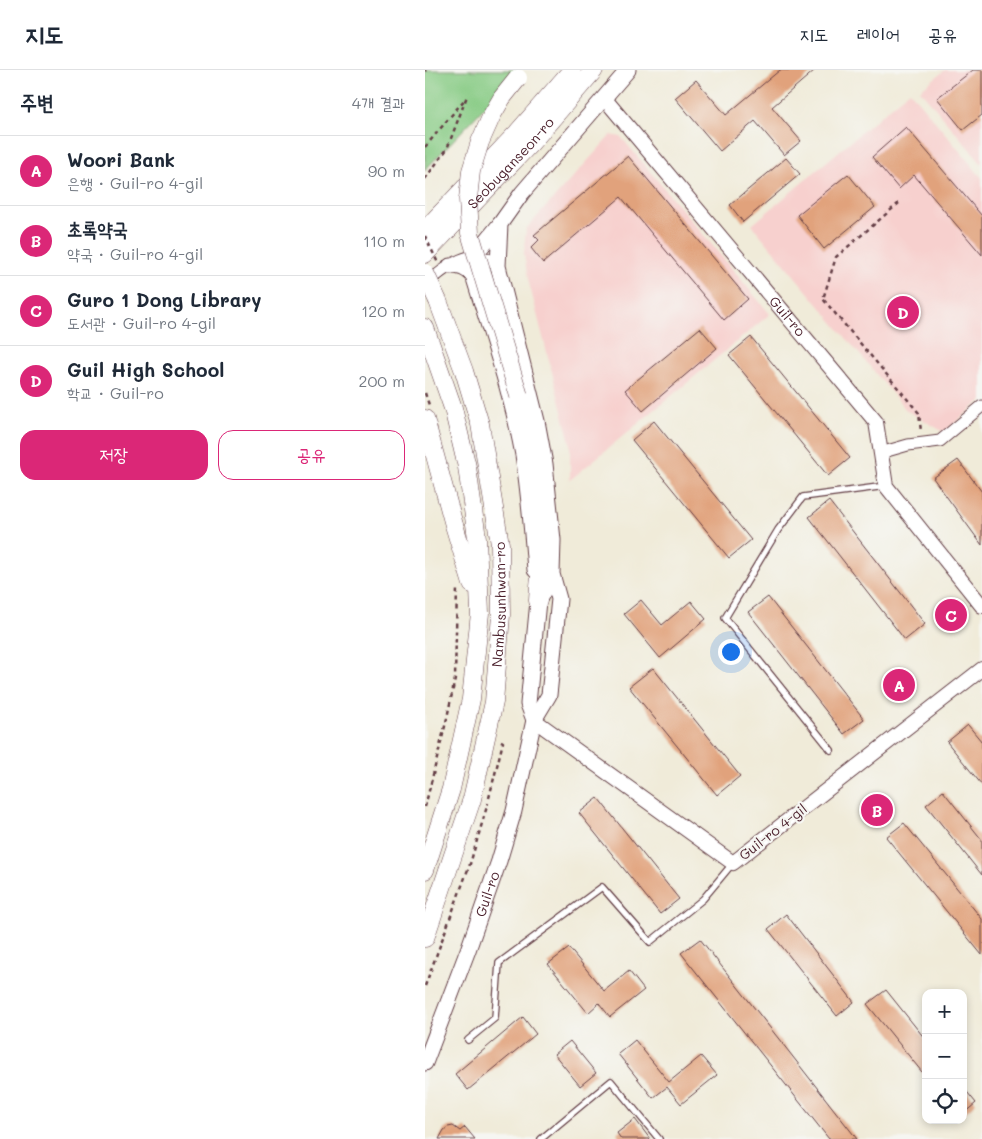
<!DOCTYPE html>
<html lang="ko">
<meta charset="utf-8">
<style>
body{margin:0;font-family:Mali,"Poor Story",sans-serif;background:#f6f6f7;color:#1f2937}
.controls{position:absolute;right:15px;bottom:15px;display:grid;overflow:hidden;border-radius:10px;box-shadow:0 2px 8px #0003}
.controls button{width:45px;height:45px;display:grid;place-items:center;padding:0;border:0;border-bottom:1px solid #e0e1e3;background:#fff;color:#1f2937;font:25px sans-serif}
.you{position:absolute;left:305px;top:581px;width:18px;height:18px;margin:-12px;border:4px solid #fff;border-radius:50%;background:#1a73e8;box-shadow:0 0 0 8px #1a73e833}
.badge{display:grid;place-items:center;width:32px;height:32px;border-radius:50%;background:#db2777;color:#fff;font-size:16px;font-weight:700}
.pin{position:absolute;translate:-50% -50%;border:2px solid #fff;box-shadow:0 1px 5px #0006}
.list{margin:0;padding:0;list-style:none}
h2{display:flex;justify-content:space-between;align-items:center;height:65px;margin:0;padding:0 20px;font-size:21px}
h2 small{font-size:16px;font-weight:400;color:#747a83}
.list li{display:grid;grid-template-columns:32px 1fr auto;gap:15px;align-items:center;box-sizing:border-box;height:70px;padding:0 20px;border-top:1px solid #e0e1e3}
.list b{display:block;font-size:19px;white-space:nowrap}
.list p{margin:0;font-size:16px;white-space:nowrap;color:#747a83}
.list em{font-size:16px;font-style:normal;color:#747a83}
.actions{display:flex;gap:10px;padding:15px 20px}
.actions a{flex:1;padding:11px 0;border:1px solid #db2777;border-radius:15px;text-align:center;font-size:18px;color:#db2777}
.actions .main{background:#db2777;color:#fff}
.icon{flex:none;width:28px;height:28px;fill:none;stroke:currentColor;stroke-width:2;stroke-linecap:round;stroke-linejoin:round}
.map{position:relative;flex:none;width:557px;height:1069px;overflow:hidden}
header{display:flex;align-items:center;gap:30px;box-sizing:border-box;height:70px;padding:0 25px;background:#fff;border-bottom:1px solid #e0e1e3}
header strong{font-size:24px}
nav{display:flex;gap:28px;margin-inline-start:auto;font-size:18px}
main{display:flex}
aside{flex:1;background:#fff}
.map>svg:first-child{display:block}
.built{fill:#f7d0ce}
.green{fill:#87cb84;stroke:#687558}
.building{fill:#e1a27c}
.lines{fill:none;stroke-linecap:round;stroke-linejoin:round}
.service-casing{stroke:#633e45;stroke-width:8}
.minor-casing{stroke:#633e45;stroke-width:13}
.tertiary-casing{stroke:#633e45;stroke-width:16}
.secondary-casing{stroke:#633e45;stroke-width:17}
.primary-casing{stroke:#633e45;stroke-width:19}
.path{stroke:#633e45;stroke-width:2.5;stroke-dasharray:4 4;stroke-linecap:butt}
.service{stroke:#fff;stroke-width:5.5}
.minor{stroke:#fff;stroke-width:11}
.tertiary{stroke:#fff;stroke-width:14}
.secondary{stroke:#fff;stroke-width:15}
.primary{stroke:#fff;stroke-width:18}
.primary-bridge-casing{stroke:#633e45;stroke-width:19;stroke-linecap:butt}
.path-bridge{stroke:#633e45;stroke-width:2.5;stroke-dasharray:4 4;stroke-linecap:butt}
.primary-bridge{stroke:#fff;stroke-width:18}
.labels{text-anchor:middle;stroke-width:4.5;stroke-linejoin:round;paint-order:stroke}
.street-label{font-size:14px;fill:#4a1f2b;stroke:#f6f6f2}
</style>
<header>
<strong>지도</strong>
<nav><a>지도</a><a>레이어</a><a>공유</a></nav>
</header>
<main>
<aside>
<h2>주변<small>4개 결과</small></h2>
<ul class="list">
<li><span class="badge">A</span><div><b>Woori Bank</b><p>은행 · Guil-ro 4-gil</p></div><em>90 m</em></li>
<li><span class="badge">B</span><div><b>초록약국</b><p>약국 · Guil-ro 4-gil</p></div><em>110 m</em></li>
<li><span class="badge">C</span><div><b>Guro 1 Dong Library</b><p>도서관 · Guil-ro 4-gil</p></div><em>120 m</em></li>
<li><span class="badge">D</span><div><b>Guil High School</b><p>학교 · Guil-ro</p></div><em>200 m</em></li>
</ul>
<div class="actions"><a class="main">저장</a><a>공유</a></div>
</aside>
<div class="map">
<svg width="557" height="1069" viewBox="0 0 557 1069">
<rect width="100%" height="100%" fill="#f6f6f2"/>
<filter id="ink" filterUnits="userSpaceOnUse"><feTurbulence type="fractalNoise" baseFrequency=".02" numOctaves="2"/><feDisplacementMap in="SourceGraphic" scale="10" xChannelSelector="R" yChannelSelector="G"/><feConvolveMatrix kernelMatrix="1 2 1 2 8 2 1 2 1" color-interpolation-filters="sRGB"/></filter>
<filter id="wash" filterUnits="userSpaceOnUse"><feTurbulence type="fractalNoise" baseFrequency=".0096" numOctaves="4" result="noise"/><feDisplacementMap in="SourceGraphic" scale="20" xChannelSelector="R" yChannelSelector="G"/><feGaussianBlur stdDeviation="1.12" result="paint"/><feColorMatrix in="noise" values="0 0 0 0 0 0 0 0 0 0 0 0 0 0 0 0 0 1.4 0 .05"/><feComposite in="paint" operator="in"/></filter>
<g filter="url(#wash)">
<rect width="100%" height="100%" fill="#f0ebd9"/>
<!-- built -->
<path class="built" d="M520 0H557V94L495 20Z
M485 21 557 108V330L519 362 482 341 327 155Z
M186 65 196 67 345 244 145 410V372L103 209 99 184 101 159Z"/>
<!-- green -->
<path class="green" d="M0 0H95L0 100Z"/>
<g id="blocks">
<!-- building -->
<path class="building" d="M355 0H390L347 37 376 71 359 85 330 51 295 81 250 28 271 10 301 45Z
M548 0H557V45L538 60 512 28Z
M481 57 557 146V185L489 105 474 119 447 87Z
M203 86 323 229 299 250 196 127 118 193 106 178 114 170 109 165Z
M361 88 375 104 318 152 305 135Z
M423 104 450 137 399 179 372 145Z
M275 258 292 278 218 341 200 320Z
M326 267 425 388 403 406 304 285Z
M229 351 326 470 304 488 207 370Z
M533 390 557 422V475L508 408Z
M404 431 500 554 480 570 384 447Z
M343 527 439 649 419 664 323 542Z
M216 530 237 555 266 531 281 549 235 588 199 544Z
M228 598 315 706 292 725 204 617Z
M543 655 557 672V715L522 672Z
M518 721 557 770V805L501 735Z
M173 728 254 829 235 844 154 743Z
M479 753 557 849V885L461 767Z
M361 844 429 932 412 946 343 859Z
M275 869 357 973 432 1069H404L256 883Z
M144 878 179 921 204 901 219 920 185 947 174 933 163 943 123 894Z
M461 920 501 970V1007L442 934Z
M98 947 111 964 43 1020 30 1004Z
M210 970 244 1012 276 986 292 1005 256 1034 242 1017 228 1028 193 984Z
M145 971 171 1003 155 1016 129 984Z
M538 1017 551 1033 538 1044Z
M210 1049 225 1069H196L192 1063Z
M28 1056 35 1061 40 1057 50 1069H14L19 1060 23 1057Z"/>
</g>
</g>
<g filter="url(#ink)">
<use href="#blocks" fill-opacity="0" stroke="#633e45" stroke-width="1"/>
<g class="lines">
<!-- service casing -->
<g class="service-casing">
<path id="service" d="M406 680 300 548 353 460 378 427 461 416
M43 970 70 948 74 893 177 817 225 872 278 829 308 793
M116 1069 186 1011 234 1069"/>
</g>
<!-- minor casing -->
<g class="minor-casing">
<path id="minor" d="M0 214C17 202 41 178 63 189 67 190 70 194 73 196
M455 383 483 375 515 371 557 336"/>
</g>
<!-- tertiary casing -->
<g class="tertiary-casing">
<g id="tertiary">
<path id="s1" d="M179 28 451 352 461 416 557 536"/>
<path d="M109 650 308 793 557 599"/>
</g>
</g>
<!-- secondary casing -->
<g class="secondary-casing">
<g id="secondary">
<path d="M49 186 75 154"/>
<path d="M25 196C35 196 40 198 48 205 66 264 87 324 98 385 104 423 107 462 110 500"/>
<path d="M109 650 103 634 113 531 118 522"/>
<path id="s2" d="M0 993 43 880 74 791 89 741 109 650 124 625 134 529 127 504 128 470 120 394 112 351 73 196 75 154 97 123 203 0"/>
</g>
</g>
<!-- primary casing -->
<g class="primary-casing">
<g id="primary">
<path d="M0 160 92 63 147 0"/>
<path id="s3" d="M0 184 105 74 169 0"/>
<path d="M0 258 28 338 42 397 52 468 55 543 46 629 26 719 0 800"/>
<path d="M94 326C104 372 115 418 117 466 118 487 114 510 113 531"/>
<path d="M0 349 29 455 47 514"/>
<path id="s4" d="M0 868 47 729 69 632 76 545 75 474 55 354 39 301 13 231"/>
</g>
</g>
<!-- path -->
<path class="path" d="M0 1 1 0
M0 77 40 29
M0 109 22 79 42 26
M474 133 411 187 398 229 494 343 496 362
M0 323 4 335
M64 728 78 672 74 670
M0 737 22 648 30 609 32 517
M0 916 45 794 63 733"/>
<!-- service -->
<use href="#service" class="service"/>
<!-- minor -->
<use href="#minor" class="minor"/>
<!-- tertiary -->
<use href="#tertiary" class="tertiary"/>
<!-- secondary -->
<use href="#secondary" class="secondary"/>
<!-- primary -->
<use href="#primary" class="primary"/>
<!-- primary-bridge casing -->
<g class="primary-bridge-casing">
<path id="primary-bridge" d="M93 8 77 28 67 45 55 72 46 101 43 129 45 163 94 326
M0 203 13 231"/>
</g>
<!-- path-bridge -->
<path class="path-bridge" d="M0 166 14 195"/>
<!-- primary-bridge -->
<use href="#primary-bridge" class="primary-bridge"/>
</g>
</g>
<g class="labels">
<!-- street labels -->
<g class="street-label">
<text dy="5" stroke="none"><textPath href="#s3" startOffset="125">Seobuganseon-ro</textPath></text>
<text dy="5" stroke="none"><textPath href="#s1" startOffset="285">Guil-ro</textPath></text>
<text dy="5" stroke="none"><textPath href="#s4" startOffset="344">Nambusunhwan-ro</textPath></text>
<text transform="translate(348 762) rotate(-38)" y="5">Guil-ro 4-gil</text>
<text dy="5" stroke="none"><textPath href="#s2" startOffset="180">Guil-ro</textPath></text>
</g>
</g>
</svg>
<div class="controls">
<button>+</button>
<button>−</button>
<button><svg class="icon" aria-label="locate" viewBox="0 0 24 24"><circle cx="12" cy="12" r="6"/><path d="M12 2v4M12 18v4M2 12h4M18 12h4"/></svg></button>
</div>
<div class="you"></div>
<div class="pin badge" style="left:474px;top:615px">A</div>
<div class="pin badge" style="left:452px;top:740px">B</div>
<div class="pin badge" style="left:526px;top:545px">C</div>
<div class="pin badge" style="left:478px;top:242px">D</div>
</div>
</main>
